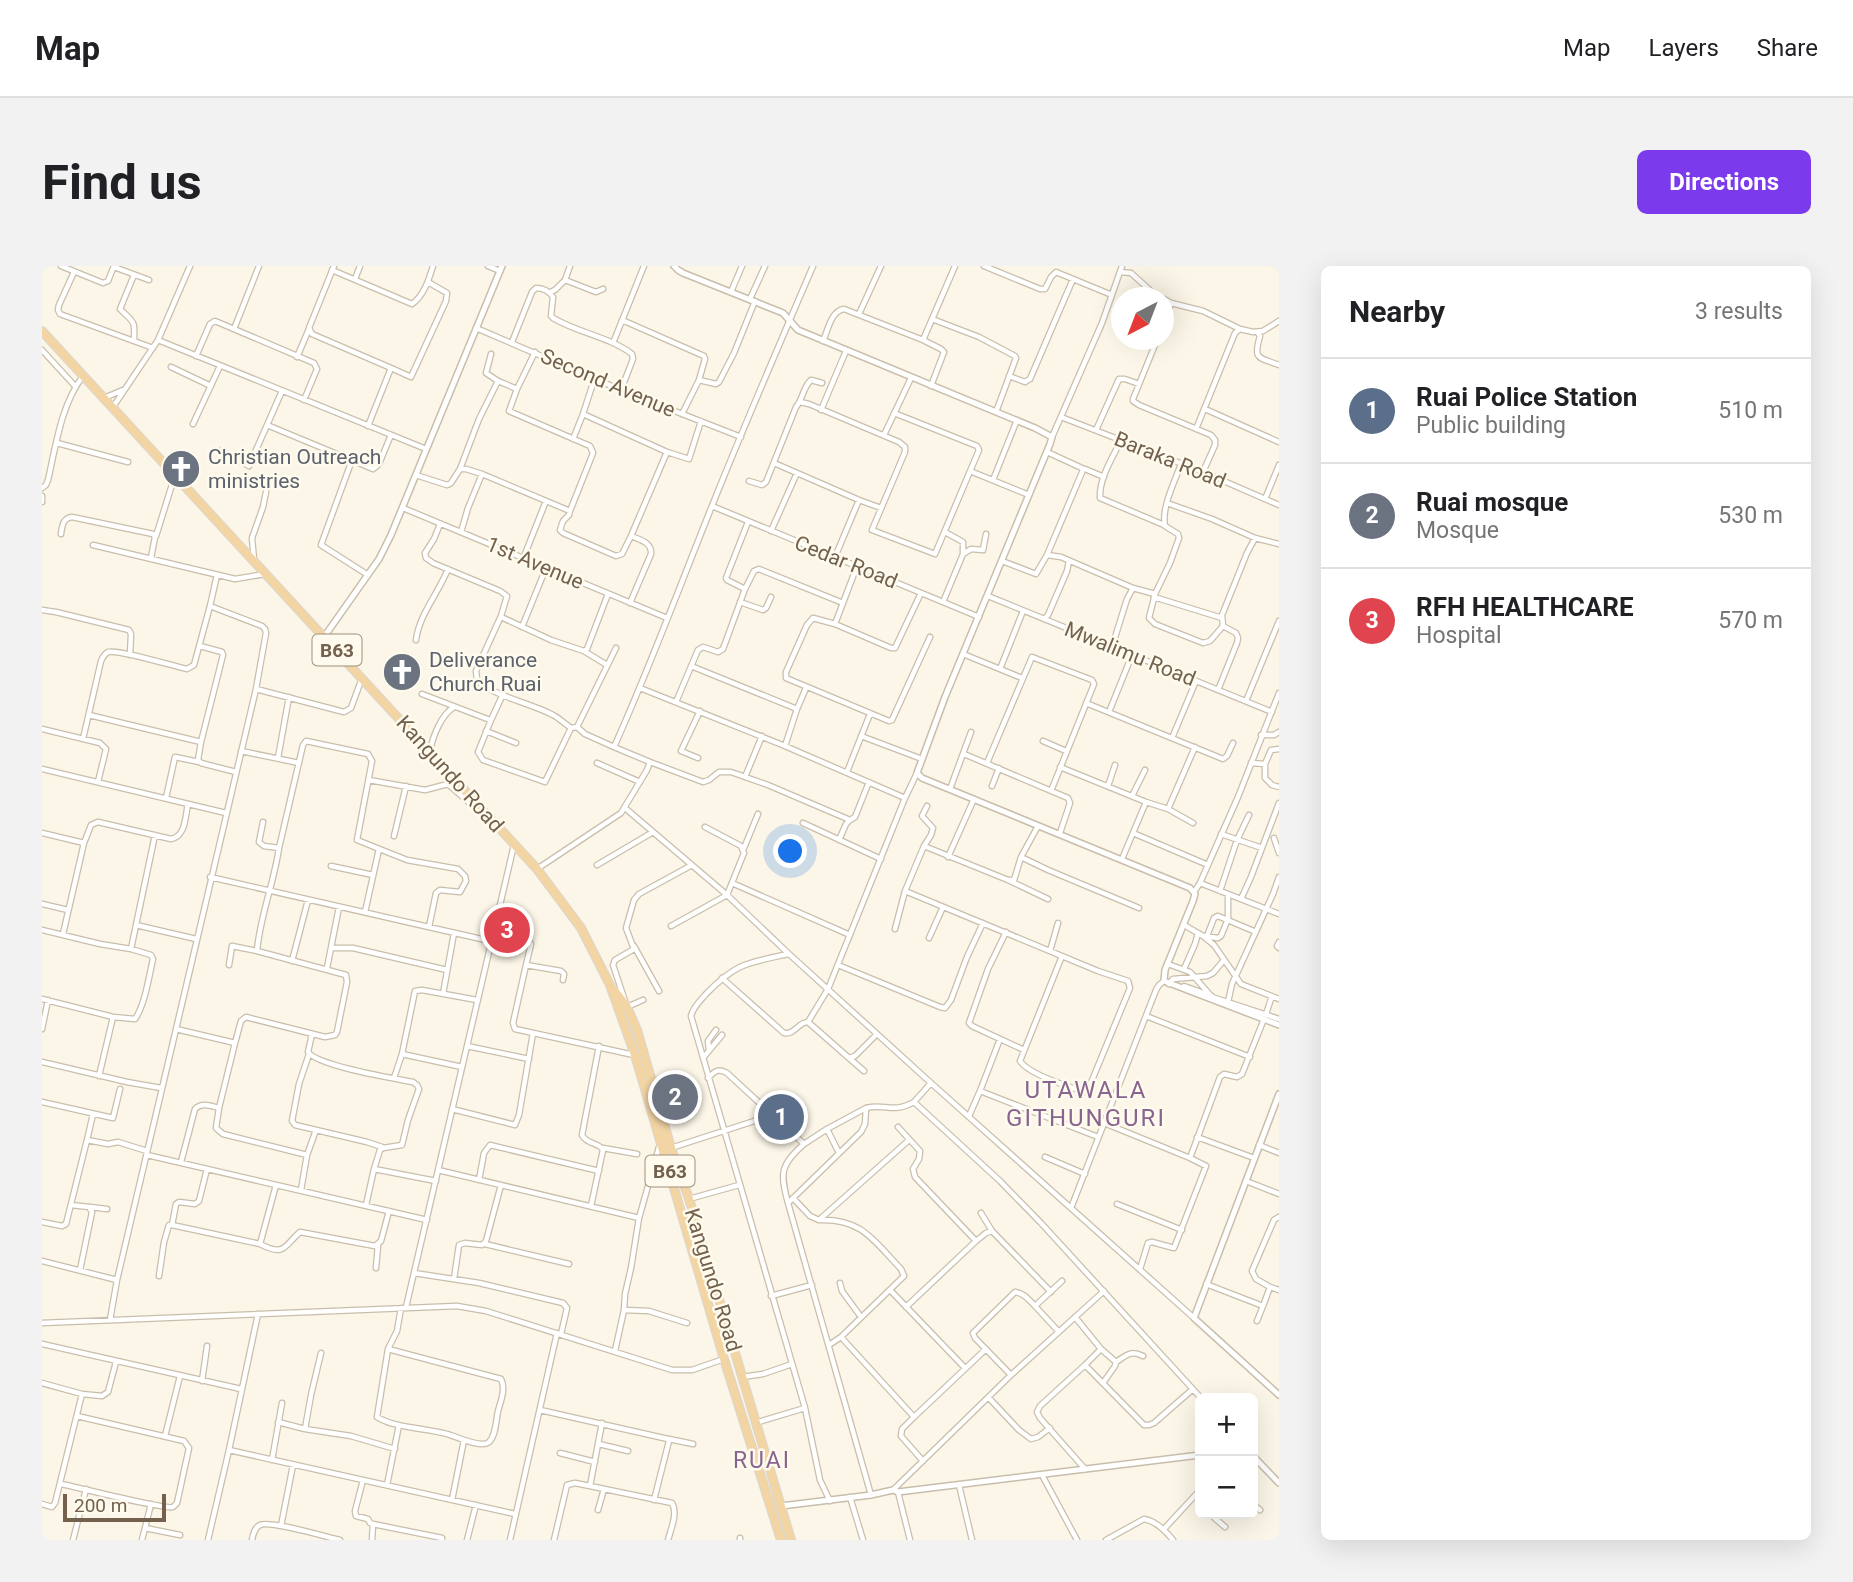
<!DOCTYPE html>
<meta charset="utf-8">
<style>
body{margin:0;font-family:Roboto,sans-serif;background:#f2f2f2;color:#202124}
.controls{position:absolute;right:21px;bottom:21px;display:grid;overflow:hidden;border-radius:10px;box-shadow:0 7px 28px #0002}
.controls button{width:63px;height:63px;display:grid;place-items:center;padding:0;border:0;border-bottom:2px solid #e0e0e0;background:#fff;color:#202124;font:35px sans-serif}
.compass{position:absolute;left:1069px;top:21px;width:63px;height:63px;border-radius:50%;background:#fff;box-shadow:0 7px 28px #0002;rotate:222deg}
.scale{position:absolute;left:21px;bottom:18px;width:103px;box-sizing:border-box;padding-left:7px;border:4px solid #73614d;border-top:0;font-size:19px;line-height:24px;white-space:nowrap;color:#73614d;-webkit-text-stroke:5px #fefaed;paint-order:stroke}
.you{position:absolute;left:749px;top:586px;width:24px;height:24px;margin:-18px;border:5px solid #fff;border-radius:50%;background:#1a73e8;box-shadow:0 0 0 10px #1a73e833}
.badge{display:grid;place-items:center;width:46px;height:46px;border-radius:50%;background:#7c3aed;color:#fff;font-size:23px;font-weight:700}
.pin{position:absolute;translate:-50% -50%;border:4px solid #fff;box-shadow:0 2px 7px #0006}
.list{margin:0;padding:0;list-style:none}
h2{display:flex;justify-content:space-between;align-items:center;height:91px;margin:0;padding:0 28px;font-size:30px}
h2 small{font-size:23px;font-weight:400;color:#757577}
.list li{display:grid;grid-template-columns:46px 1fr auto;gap:21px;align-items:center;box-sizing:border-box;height:105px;padding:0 28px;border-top:2px solid #e0e0e0}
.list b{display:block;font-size:26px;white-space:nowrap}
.list p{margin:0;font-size:23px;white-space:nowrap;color:#757577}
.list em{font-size:23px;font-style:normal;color:#757577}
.map{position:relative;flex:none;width:1237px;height:1274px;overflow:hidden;border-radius:10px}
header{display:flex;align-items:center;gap:42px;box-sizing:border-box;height:98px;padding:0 35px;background:#fff;border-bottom:2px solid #e0e0e0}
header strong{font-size:33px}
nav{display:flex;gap:38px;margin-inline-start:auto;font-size:24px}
.intro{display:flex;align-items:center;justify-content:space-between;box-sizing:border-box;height:168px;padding:0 42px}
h1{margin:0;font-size:49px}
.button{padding:18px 32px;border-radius:10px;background:#7c3aed;color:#fff;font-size:24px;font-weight:700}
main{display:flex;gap:42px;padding:0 42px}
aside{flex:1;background:#fff;border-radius:10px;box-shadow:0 7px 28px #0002}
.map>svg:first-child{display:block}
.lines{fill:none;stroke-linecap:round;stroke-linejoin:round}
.minor-casing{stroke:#c9beab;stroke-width:7}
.tertiary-casing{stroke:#c9beab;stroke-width:8}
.trunk-casing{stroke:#dbd6d1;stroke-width:10}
.minor{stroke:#fff;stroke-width:4.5}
.tertiary{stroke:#fff;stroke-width:5}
.trunk{stroke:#f3d4a3;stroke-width:8}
.labels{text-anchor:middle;stroke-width:5;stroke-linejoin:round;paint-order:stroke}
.shield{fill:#fefaed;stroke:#9d8f7d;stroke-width:2}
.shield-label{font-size:19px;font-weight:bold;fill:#73614d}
.street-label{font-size:21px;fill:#73614d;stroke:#fefaed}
.worship-label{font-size:21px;fill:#5b616d;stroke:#fefaed;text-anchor:start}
.neighbourhood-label{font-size:23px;letter-spacing:2px;fill:#88658f;stroke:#fefaed}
.quarter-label{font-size:24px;letter-spacing:2px;fill:#88658f;stroke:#fefaed}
</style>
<header>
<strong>Map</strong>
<nav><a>Map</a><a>Layers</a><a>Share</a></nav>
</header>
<div class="intro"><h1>Find us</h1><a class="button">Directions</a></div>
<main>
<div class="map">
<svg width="1237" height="1274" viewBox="0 0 1237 1274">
<rect width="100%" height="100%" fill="#fbf6e7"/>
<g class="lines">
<!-- minor casing -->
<g class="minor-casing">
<path id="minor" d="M19 0 61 17 66 15 72 0
M292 0 267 62 270 68 349 102 326 160
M446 0 458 5
M942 0 998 23H1003L1009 11 1014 6 1070 29
M72 1 107 14
M290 4 370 38C382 30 387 13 391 0
M32 6 17 39 16 44 18 48 111 82
M1078 6 1089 7 1110 26 1118 32
M313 13 318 0
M523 14 528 0
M508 26 513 24 523 14 554 26 561 23
M689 26 700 0
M708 33 723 0
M1122 33 1129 37 1161 45 1198 63 1211 66 1221 65 1237 55
M817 48 839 0
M890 53 937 71 973 90 974 92 954 146
M580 54 662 90 663 93 657 114 640 148
M1122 57 1129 37
M434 62 579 124 699 171
M192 63 217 0
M1216 67 1218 70C1211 94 1216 91 1237 99
M116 74 384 183
M881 74 913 0
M1115 74 1091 133V135L1097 139 1169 169 1173 174V179L1161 206
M92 75C93 53 92 57 78 43L92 9
M781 75C786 64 789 45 802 43L881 74 899 83 902 86 889 120
M470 76 490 26 494 22C501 22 507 25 511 31L509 50 511 52C536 67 568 71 590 88L591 93 579 124
M571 77 602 0
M0 84 33 120
M493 86 475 123 467 145 548 180 551 187 528 245
M449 88 444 107 456 115 475 123
M154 90 168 58 173 55 272 97 275 103 262 134
M255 91 267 63
M129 101 169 120
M349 102 369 111 404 35 405 27 386 16
M967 110 983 116 988 113 1031 13
M553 111 541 148 625 186 647 193 659 155
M657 114 674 118 677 116 692 87 713 35
M62 132 81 124
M758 136 767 138 857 176 863 181V186L830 264 893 288 937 184 935 180 852 147
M71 141 116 74 148 0
M1163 143 1237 176
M779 144 804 85
M1019 151 1161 206 1237 239
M151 158 178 100
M225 159 331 203 337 198 349 169
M1154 163 1193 67 1198 63
M1054 164 1077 113H1083L1097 118
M842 169 869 112
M1010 171 1060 57 1080 0
M531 173 541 148
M1079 174C1071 191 1057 212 1058 232L1122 259
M15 177 86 196
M179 185 207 200 240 125
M1005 186 1042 203
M310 194 279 279 326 309
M732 197 817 234 839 242
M1139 198C1133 215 1119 242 1123 260L1136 268 1137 272 1128 297 1113 328 1107 352 1113 358 1161 377 1168 375 1181 360 1194 367 1196 372 1195 377 1176 424
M418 203 437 153 456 115
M928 205 987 229
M374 209 405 219 409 217 418 203H424L440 208 528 245 527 249 521 255 518 264 521 267 574 290 580 288 589 270C598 274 610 276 609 288L588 337
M951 214 975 154
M707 215 720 219 724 216 754 141C761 133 761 121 769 114L780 117
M0 222 4 219 6 214C14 179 19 139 41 110
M0 230V236
M1223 233 1237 199
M1125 237 1170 253 1213 272 1237 278
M670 240 937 351
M361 242 625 352
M398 258 392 273 383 287 384 292 391 297 458 325 465 330 459 350 434 405 435 414C451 430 491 438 511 449 517 452 523 458 529 462L535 461 543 468 572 481
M729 265 755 207
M419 266 426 242 440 208
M19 268C20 260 21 252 30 251L111 268 113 271 109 292
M114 270 133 209
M589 270 625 186
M51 279 193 313 223 308
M921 288 929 283 941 284 944 268
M1005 289 1019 291 1091 322
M793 291 817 234
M481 293 504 235
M212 294 210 272 221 241 224 226
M960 295 994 308 1005 289 1041 204 1043 203 1062 211
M703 323 712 305 717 303 801 337
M879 327 853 382H849L793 358 771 352 765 359 744 406V412L847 455 850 454 888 371
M946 330 1230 446
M1112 331 1180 352
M698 336 721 344 724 342 729 331
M901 336 921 288V276L903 266
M0 344 14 346 87 364 89 368 88 389
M459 351 509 374 542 385 545 383 566 328
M1002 353 1006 349 1025 305 1027 295
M793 358 815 300
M1181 360 1180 349 1205 287 1213 272
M480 361 504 302
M374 374C377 349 397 326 406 303
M158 380 180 386 181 389 159 476 156 494 159 497 194 506
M1070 381 1085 333 1091 322 1113 328
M542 385 565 399
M921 388 980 412
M649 400 755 443 743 480
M958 403 981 345
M598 422 743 480 863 532
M214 423 302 446 309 442 320 412
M380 428 448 454
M461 428 449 454 436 486 441 494 503 516 529 462
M1204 435 1237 355
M634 436 656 384 661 381 676 386 681 383 703 323 685 314 684 312 706 256
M1044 437 1181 493 1185 490 1191 477
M755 443 764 422
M1067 446 1090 389
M47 449 159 476
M535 461 574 382
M0 463 58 477 64 483 56 516
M444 465 474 477
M1219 469H1232L1237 466
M819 470 880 493
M1130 472 1154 415
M41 473 59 395C61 391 62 388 66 386 76 383 131 400 145 403L152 399 168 340 175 309
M1001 475 1024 485
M199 485 257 497
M388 485C391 470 399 449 412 441
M922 488 1026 532 1028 537 1018 567
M236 492 247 431
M656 492 639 485 658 445
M608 496 661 516 667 514 677 506H689L726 519 808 554 813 551 827 516
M555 497 598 516
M945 497 990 391 1050 414 1052 418 1009 525
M1209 497 1223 498 1229 484 1237 483
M1223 498V512L1230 519 1237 521
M1018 501 1104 536 1126 543 1151 557
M0 503 184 547
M805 506 828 448
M703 511 720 470
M327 514 383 524 406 518 439 547
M950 520 957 502
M1066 520 1073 499
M908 523 929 466
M1090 530 1103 504
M124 532 133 491 157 496
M583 542 685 629 747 688 889 817 1152 1052
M1126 543 1153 481
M221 556 217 576 222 580 237 582 261 479 264 475 326 488 330 495 315 574 365 594 416 603 423 610 424 615 418 626 398 624 394 627 387 661
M761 557 839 593
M0 567 42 577
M1091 567 1166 599
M1179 568 1220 582
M352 570 364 520
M1232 572 1237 587
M797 574 804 558 808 554
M882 580 889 569 891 562 880 550 885 540
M702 582 716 548
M906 591 932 533
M979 591 1006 604 1097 642
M1080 593 1104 536
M555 599 611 566
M289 600 331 609
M495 603 579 547 605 504 608 496 572 481C609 399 640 314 674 230 705 153 738 77 771 0
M168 611 448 675
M966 614H972L979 591 996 560
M690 617 808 669
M1158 617 1237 648
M863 625 1056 705 1086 715 1088 722 1046 824 1043 826C1027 821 986 808 978 795L1020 690
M1178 625 1195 574 1207 549
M1152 626 1158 617 1196 531 1237 427
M1199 633 1209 611 1237 537
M0 638 26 644
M323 646 337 583
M94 659 113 569
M1142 659 1161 670 1172 679 1199 718 1237 733
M629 660 685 629 702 587 699 580 663 561
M853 663 863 625 882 580 966 614 1006 633
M0 664 58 678 89 683 109 689 111 693C107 710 103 739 93 753L71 751 0 733
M451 666 485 672 489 678 484 699
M964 666 946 703 927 757 930 760 982 784
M21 668 42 577 49 559 56 556 129 573C144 570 143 551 146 538
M1162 670 1176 672 1179 670 1186 653V628
M1165 670 1172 652 1176 650 1214 666
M887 672 901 641
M1237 676 1235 680 1237 682
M592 680 617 725
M289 682H311L405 704
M89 683 94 659 154 673
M1008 685 1016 657
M746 688C705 697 694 697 664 728 658 735 651 741 649 750L763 1142 778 1214 788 1235
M250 695 266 634
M1126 698 1148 706 1170 731 1237 753
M187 699 190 680 215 685
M796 699 898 741 903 742 909 734 925 691 941 657
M285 702 297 641
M1142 703 1153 678 1156 667
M680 712 742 767C753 769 756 756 766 756L807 792 813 790 835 768
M521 714 522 708 519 705 484 699 471 757 473 763 592 789
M1127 718 1131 713 1165 710 1171 707 1182 694
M1142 720 1170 730
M401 728 412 667
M601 734 585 741 571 699 573 694 592 683 584 662 592 634 597 628 650 599
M1186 736 1190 718 1231 628 1237 611
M1224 748 1230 730
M1104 750 1208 791
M766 756 786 723 863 532 875 507
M0 763 6 734
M134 763 193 777 177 842 174 862 181 868 265 889 259 924
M270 768 266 786C276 800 350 812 371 816L375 819 377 823 366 854 360 879 341 882 338 884 332 903 394 915
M193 777 199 755 204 751 283 771 293 769 295 766 305 716 304 709 215 685C218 650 232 617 237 582
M425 780 487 793
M667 784 666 775 674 764
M267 788 257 818 250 855 253 859 325 876 340 881
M360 788 373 725 380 724 435 734
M661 792 680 769
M807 792 822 805
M0 796 85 816 119 822
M57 810 71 751
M352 812 360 788 420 801
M666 812C673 805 676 802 685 807L762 878 785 863 824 842
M889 817 872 836 958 915 999 957 1159 1132
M938 825 958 773
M0 836 71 852 78 823
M410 843 473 859 477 849 491 767
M927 850 938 825 1056 871
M1062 857 1148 892 1178 811 1182 808 1195 811 1200 808 1222 753
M856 861 878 885 877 893 871 903 873 911 934 975
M785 863 797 887
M1155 871 1212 892
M45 874 51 848
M1217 879 1237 887
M617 881 597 952 589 1002 583 1028 582 1044 607 1045 645 1057
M561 882 595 888
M629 882 731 849
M105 889 385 954
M265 889 274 864
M1003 891 1043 908
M139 896 153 843C160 836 169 840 177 842
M396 904 597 952
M437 914 442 887 448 879 557 905
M1204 915 1237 928
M751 932 768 950 777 954 867 874
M647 933 697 919
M746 937C738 907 738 899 762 878
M1075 938 1140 964
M29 939 47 941 50 946 38 1004
M324 939 332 903
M549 940 561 884C557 876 545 879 540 869L557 780
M48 941 65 943
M1029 942 1114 724 1117 719 1122 715
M939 947 950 965
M777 954C820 952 832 975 859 1003L862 1010 799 1071 787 1079
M0 956 20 960 24 958 45 874 66 878 76 876 105 885
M130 959 218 978C243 991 242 980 258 966L333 980 339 975 347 945
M218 978 234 919
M443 978 527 998
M0 995 75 1014
M334 1002 336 979
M1098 1003 1106 977 1110 976 1132 982 1164 900 1148 892
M372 1007 437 1017 521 1037 525 1042 519 1068
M117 1010 122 976 127 959H130L134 938 137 936 153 938 157 935 165 903
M412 1013 417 979 423 977 440 979 444 975 459 919
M798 1017 800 1025 819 1051
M1164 1018 1221 1040 1228 1021 1214 1013 1210 1005 1232 954 1237 951
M1228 1021 1237 1024
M849 1025 923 1102
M729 1030 770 1019
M364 1041 472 579
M864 1041 934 975 944 967 950 965 1009 1026
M1033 1051 1059 1083 1043 1099 1102 1159H1107L1112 1157 1151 1123
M68 1054 75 1014 214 423 224 367 223 363 220 360 168 340
M1215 1055 1221 1040
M0 1057 415 1040 444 1045 630 1104H650L682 1093
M1017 1066 993 1040 1020 1015
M799 1071 872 1151 944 1083
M0 1078 199 1123
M346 1083 459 1113C464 1122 459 1135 456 1145 454 1154 454 1170 447 1176 440 1183 413 1170 405 1168 384 1162 352 1162 335 1151L346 1083 355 1065 359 1042
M1059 1083 1074 1096 1073 1100 1061 1117
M573 1085 582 1044
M1074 1096C1085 1089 1088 1084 1101 1090
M1043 1099 998 1140 995 1146 998 1152 1043 1203
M969 1109 933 1072 931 1067 973 1026C982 1027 987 1034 993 1040
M700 1111 721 1108 750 1098
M160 1115 165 1080
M0 1117 40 1128 60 1130 66 1126 74 1096
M947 1132 977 1164 989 1173 996 1171 1008 1162
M498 1144 626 1173 627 1175 612 1234
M872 1151 860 1163 859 1170 881 1195
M236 1156 263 1163 309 1170 353 1183
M560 1157 548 1220 630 1237C636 1247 629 1263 626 1274
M713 1157 763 1142
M263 1163 269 1129 279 1087
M123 1170 138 1110
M627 1173 651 1178
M557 1178 586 1185
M187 1184 473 1248
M518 1187 553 1196
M230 1194 240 1137
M1000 1209 1035 1274
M321 1214 313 1245 314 1250 326 1253 328 1257 331 1258 330 1274
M19 1218C35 1221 123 1244 131 1241 132 1240 134 1238 135 1237L147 1182 142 1175 35 1150
M345 1219 357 1159
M917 1219 930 1274
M851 1224 969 1109 1062 1025
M856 1226 868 1274
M829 1229 746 937 819 866 823 858 824 842C844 837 850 848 872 836
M808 1231 821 1274
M410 1234 422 1174
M0 1238 10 1241 13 1237 40 1128
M1211 1238 1218 1244
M556 1244 562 1223
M1168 1248 1183 1261
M331 1258 400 1272V1274
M239 1260 251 1199
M103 1262 138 1269
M1122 1263 1158 1224
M31 1274 44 1223
M100 1274 109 1238
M166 1274 187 1184 216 1048
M210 1274C211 1269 212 1262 218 1259 228 1254 284 1271 298 1274
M425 1274 434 1239
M468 1274 515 1067
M512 1274 525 1219 533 1217 548 1220
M698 1274V1272
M1064 1274 1102 1253C1114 1255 1123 1264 1131 1274"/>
</g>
<!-- tertiary casing -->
<g class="tertiary-casing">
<path id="tertiary" d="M632 0 636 4 641 7 741 47 756 64 993 162 1010 171 1008 178 903 431 875 507 880 512 1148 622 1153 628 1151 635 1123 704 1122 715 1237 759
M282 371 337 293 349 269 460 0
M1237 828 1152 1052 1237 1129
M1211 1190 1237 1217
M739 1240 829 1229 851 1224 856 1226 1158 1189"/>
</g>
<!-- trunk casing -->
<g class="trunk-casing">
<path id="trunk" d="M0 65 495 603 539 662 568 719 593 789 682 1093 739 1274
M572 724 585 741 595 764 629 882 647 933 749 1274"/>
</g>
<!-- minor -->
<use href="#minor" class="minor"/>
<!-- tertiary -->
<use href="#tertiary" class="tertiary"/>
<!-- trunk -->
<use href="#trunk" class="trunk"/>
</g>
<!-- icons -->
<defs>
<g id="church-disc" transform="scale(2.0125)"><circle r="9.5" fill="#6b7280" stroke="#fefaed"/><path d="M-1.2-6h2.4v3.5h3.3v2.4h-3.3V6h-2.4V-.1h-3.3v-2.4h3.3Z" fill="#fff"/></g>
</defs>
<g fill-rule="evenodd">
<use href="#church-disc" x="139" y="203"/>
<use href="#church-disc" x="360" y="406"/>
</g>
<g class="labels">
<!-- shield labels -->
<g class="shield">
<rect x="270.5" y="368.5" width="49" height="31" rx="5"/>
<rect x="603.5" y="889.5" width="49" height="31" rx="5"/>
</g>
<g class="shield-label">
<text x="295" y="391">B63</text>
<text x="628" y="912">B63</text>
</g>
<!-- street labels -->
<g class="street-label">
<text transform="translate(566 117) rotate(23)" y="7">Second Avenue</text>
<text transform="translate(1128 194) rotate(22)" y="7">Baraka Road</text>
<text transform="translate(804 296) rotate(22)" y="7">Cedar Road</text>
<text transform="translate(493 297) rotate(23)" y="7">1st Avenue</text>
<text transform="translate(1088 388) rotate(22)" y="7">Mwalimu Road</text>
<text transform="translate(408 508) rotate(48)" y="7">Kangundo Road</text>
<text transform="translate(671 1014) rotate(73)" y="7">Kangundo Road</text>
</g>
<!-- worship labels -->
<g class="worship-label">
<text x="166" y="198">Christian Outreach<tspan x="166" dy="24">ministries</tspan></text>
<text x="387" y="401">Deliverance<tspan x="387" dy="24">Church Ruai</tspan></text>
</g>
<!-- neighbourhood labels -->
<g class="neighbourhood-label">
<text x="720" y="1202">RUAI</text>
</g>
<!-- quarter labels -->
<g class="quarter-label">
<text x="1044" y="832">UTAWALA<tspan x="1044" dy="28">GITHUNGURI</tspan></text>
</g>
</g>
</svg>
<div class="controls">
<button>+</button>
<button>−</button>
</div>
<svg class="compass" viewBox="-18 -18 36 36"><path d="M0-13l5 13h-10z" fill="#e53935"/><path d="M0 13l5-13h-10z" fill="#757577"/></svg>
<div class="scale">200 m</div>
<div class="you"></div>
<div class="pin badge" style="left:739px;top:851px;background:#5c6f8a">1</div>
<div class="pin badge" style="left:633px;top:831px;background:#6b7280">2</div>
<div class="pin badge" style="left:465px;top:664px;background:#e0444e">3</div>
</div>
<aside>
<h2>Nearby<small>3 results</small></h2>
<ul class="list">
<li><span class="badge" style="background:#5c6f8a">1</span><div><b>Ruai Police Station</b><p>Public building</p></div><em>510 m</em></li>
<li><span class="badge" style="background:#6b7280">2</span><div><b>Ruai mosque</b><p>Mosque</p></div><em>530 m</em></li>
<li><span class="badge" style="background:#e0444e">3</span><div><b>RFH HEALTHCARE</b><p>Hospital</p></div><em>570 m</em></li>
</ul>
</aside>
</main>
